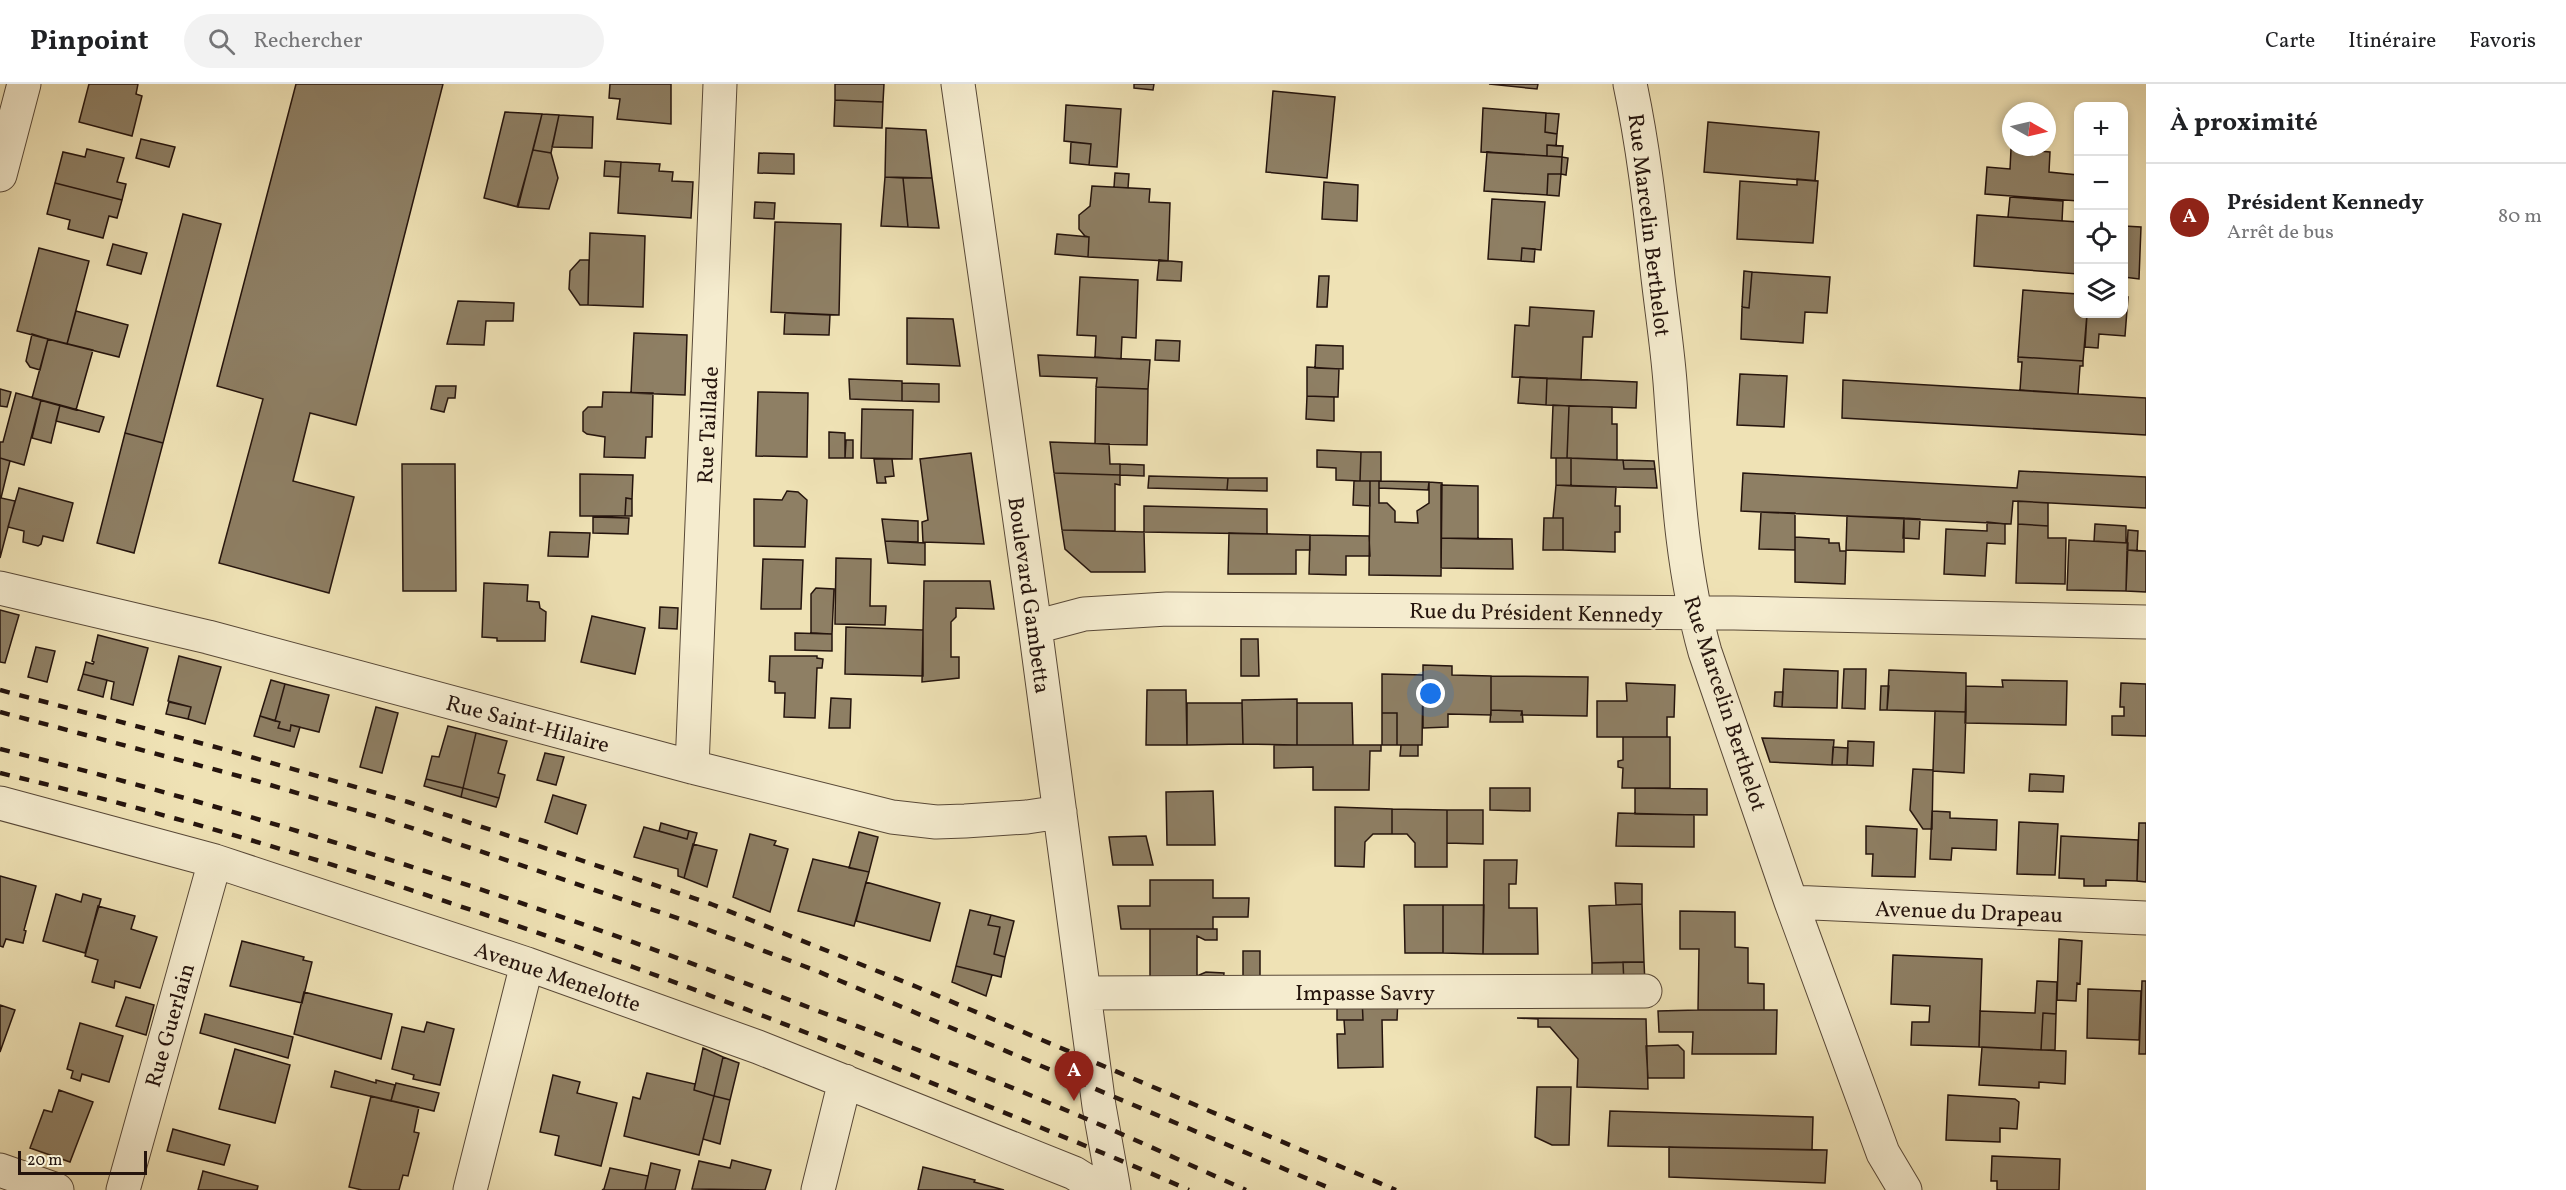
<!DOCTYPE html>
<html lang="fr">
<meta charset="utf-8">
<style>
body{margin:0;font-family:Vollkorn,serif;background:#f2f2f2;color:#202124}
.controls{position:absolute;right:18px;top:18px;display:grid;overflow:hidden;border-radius:12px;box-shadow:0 3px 9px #0003}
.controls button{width:54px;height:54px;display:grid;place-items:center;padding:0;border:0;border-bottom:2px solid #e0e0e0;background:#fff;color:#202124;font:30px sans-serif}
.compass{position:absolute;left:2002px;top:18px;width:54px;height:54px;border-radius:50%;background:#fff;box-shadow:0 3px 9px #0003;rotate:98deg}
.scale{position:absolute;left:18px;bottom:15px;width:129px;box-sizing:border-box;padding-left:6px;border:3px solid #25140d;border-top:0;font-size:16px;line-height:21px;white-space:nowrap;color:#25140d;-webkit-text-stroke:4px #f5eccf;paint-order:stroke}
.you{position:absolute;left:1431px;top:610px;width:21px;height:21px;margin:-15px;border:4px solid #fff;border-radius:50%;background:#1a73e8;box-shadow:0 0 0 9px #1a73e833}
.badge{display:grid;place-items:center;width:39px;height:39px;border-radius:50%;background:#8f2418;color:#fff;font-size:20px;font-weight:700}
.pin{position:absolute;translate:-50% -50px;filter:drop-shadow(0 2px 3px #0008)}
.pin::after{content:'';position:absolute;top:32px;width:21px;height:18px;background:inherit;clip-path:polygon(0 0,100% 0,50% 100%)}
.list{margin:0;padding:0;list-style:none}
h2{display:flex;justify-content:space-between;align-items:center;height:78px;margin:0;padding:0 24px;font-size:26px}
h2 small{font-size:20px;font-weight:400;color:#757577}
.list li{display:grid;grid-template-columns:39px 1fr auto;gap:18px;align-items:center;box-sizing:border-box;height:108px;padding:0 24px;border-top:2px solid #e0e0e0}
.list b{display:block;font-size:22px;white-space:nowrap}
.list p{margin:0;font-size:20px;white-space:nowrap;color:#757577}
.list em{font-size:20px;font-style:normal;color:#757577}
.icon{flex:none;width:33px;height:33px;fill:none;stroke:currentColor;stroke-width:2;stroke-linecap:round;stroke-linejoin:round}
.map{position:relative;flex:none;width:2146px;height:1106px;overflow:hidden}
header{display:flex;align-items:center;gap:36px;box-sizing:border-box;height:84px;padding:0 30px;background:#fff;border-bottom:2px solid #e0e0e0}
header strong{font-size:28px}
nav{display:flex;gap:33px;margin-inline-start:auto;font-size:21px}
.search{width:420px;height:54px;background:#f2f2f2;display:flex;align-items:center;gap:15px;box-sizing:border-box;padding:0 21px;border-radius:33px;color:#757577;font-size:22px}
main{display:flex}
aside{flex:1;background:#fff}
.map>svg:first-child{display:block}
.building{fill:#8e7f64;stroke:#25140d;stroke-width:1.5}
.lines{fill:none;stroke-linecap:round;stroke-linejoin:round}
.minor-casing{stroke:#584837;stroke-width:35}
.minor{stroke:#f5eccf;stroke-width:33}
.rail{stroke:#25140d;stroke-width:4.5;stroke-dasharray:10 10;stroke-linecap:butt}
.labels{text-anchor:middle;stroke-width:4.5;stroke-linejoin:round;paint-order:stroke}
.street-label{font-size:22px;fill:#25140d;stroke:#f5eccf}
</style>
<header>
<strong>Pinpoint</strong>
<div class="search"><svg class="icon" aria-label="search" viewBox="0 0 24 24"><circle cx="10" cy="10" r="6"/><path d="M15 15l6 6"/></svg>Rechercher</div>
<nav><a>Carte</a><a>Itinéraire</a><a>Favoris</a></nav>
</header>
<main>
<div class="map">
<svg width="2146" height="1106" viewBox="0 0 2146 1106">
<rect width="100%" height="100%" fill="#efe2b5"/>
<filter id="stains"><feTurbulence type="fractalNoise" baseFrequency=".00333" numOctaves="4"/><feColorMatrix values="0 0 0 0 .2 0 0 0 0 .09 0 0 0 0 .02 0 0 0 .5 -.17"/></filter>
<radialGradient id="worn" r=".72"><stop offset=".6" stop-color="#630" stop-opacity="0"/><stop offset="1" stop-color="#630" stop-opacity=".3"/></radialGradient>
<!-- building -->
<path class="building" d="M89 0H138L136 10 142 12 132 52 79 38Z
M296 0H443L356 341 310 329 293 397 354 413 329 509 219 479 263 315 217 302Z
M610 0H671V40L617 35 620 15 609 14Z
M835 0H884L883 18 835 16Z
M1134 0H1154L1153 6 1134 4Z
M1489 0H1538L1537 5Z
M1273 7 1335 13 1327 94 1266 88Z
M835 16 883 18 882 44 834 42Z
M1066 21 1121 25 1117 83 1089 81 1091 60 1064 57Z
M1483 24 1546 29 1545 48 1557 50 1556 62 1547 61V72L1481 68Z
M505 28 542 30 518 123 484 114Z
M1546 29 1559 30 1557 50 1545 48Z
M542 30 559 31 551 69 533 66Z
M559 31 593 33 592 64 552 63Z
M1708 38 1819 48 1815 97 1704 88Z
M886 44 926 46 932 94 885 93Z
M141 55 175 63 169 83 136 74Z
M1071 58 1091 60 1089 81 1070 79Z
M1547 61 1563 62 1562 73 1547 72Z
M87 65 124 74 117 98 126 100 122 116 55 99 63 68 85 73Z
M2011 65 2050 68 2049 88 2078 91V117L1985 110 1987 83 2010 85Z
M533 66 551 69 558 94 549 125 517 123Z
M1487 68 1562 73 1561 90H1548L1547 111 1484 107Z
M759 69 794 70V90L758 89Z
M1562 73 1568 74 1566 91 1561 90Z
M605 77 621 78 620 93 604 92Z
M621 78 660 80 659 87 673 88 672 97 693 98 691 134 618 129Z
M1115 89 1129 90 1128 104 1114 103Z
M1548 90H1561L1559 112 1547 111Z
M885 93 903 94 908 143 881 142Z
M903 94H932L939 144 908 143Z
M1797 95 1818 97 1813 159 1737 155 1740 97 1797 101Z
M1324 98 1358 101 1357 137 1322 135Z
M55 99 122 116 117 134 109 132 103 154 68 145 70 136 47 130Z
M1092 102 1150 105 1149 118 1170 119 1168 177 1088 173 1089 153 1085 152 1079 145V131L1090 122Z
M2010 113 2063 117 2062 137 2008 133Z
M1492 115 1545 118 1541 166 1522 164 1521 177 1488 175Z
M755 118 775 119 774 135 754 134Z
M183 130 221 140 163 359 125 349Z
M1977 131 2078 138V190L1974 182Z
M775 138 841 140 839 231 771 228Z
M2124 142 2141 143 2139 195 2124 193Z
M590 149 645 152 643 223 588 221Z
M1057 150 1089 153 1088 173 1055 170Z
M113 160 147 169 141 190 107 181Z
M39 164 89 177 67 260 17 247Z
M1522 164 1535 165 1534 178 1521 177Z
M580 176H589L588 221H580L569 205 570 187Z
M1159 176 1182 178 1181 197 1157 196Z
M1744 187 1752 188 1749 224 1742 223Z
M1752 188 1830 193 1827 229 1805 228 1803 259 1741 255 1742 223 1749 224Z
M1319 192H1329L1327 223H1317Z
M1080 193 1138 196 1136 254 1122 253 1121 275 1095 273 1096 252 1077 251Z
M2023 206 2078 210V230H2087L2083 277 2018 273Z
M2124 213H2128L2125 252 2099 250 2098 264 2085 263 2087 230H2124Z
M458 217 514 219 513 237H486L484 261 447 260Z
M1530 223 1594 227 1592 253H1583L1581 296 1512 293 1515 241 1529 242Z
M76 227 128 241 119 273 67 260Z
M785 229 830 231 829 251 784 250Z
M907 234 953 235 960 282 907 280Z
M634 249 687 251 685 311 631 309Z
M32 250 48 255 40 286 30 283 26 277Z
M48 255 93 266 76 326 32 314Z
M1156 256 1180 257 1179 277 1155 276Z
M1316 261 1343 262V285L1315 284Z
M1038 271 1150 276 1148 305 1096 303 1097 294 1040 292Z
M2018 273 2083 277V282H2080L2078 310 2020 306 2022 278H2018Z
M1307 283 1339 285 1338 313 1307 312Z
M1740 290 1787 292 1784 343 1737 341Z
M1520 293 1547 294 1546 321 1518 319Z
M1547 294 1637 298 1636 324 1546 321Z
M849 295 902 297V317L850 315Z
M1843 296 2146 314V351L1842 334Z
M902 299 939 300V318L902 317Z
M436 302H456L455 314H448L444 328 431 325Z
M1096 303 1148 305 1147 361 1095 360Z
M0 305 11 308 7 323 0 322Z
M603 308 653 309 652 353H646L645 374 604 373 605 353 587 350 583 347V328L588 323H602Z
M758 308 808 309 807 373 756 372Z
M16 309 41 316 24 381 0 374V358H3Z
M1307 312 1334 313V337L1306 335Z
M41 316 60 321 51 359 32 354Z
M60 321 104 333 99 348 56 337Z
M1553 321 1569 322 1567 374H1551Z
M1569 322 1612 323V340H1617V376L1567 374Z
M862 325 913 326 912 375 861 374Z
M829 348 845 349V374H829Z
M125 349 163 359 134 469 97 459Z
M846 356H853V374H845Z
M1050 358 1109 360 1110 380H1120V391L1054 389Z
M1317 366 1361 368 1360 397 1336 396V384L1317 383Z
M1361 368H1381V397H1360Z
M971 369 984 460 923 458 922 438 928 436 920 375Z
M0 374 10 377 1 414 15 417 0 474Z
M1556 374H1571V402L1556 401Z
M1571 374 1623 376 1624 385H1655L1657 404 1571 402Z
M874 375H892L894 392 885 393 886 399H877Z
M1623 376 1654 377 1655 385H1624Z
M402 380H455L456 507H403Z
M1120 380 1144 381V392L1120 391Z
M2019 387 2146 393V424L2013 417 2011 440 1741 427 1743 389 2017 404Z
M1054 389 1120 391V401L1115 400V447L1062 446Z
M580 390 633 391 632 415 626 414 625 432H580Z
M1149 392 1228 394 1227 406 1148 404Z
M1228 394H1267V407L1227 406Z
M1354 397H1370V422L1353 421Z
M1370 397H1379V419H1387L1395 427V438L1418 439 1417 427 1429 419V398L1442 399 1441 492 1369 491Z
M1379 397 1429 398 1428 406 1379 404Z
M1441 401 1478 402V455L1441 454Z
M1556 401 1616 403 1615 422H1620V448H1615V468L1563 466V434H1553Z
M19 404 73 419 63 457 43 452 41 460 38 462 23 458 24 447 8 443Z
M787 407 798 408 807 416 805 463 754 462V415L782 416Z
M626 414 632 415V432H625Z
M2018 417 2048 419V442L2018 440Z
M1144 422 1267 425V450L1144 448Z
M1761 428 1795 429V466L1759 465Z
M1847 432 1904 434V468L1846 466Z
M593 433 629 434 628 450 593 449Z
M1544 434H1563V466H1543Z
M1904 434 1920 435 1919 455 1903 454Z
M882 435 918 437V458L885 457Z
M1987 438 2005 440V460L1987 459 1985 492 1944 490 1946 445 1987 447Z
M2018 440 2048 442V454H2066L2065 500 2016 499Z
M2095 440 2126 442V459L2094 457Z
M1062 446 1144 448 1145 488H1091L1065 465Z
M2128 446 2138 447 2137 467 2127 466Z
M550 448 590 449 588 473 548 472Z
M1229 449 1310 451V466H1296V490H1228Z
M1310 451 1369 452 1370 472H1346V491L1309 490Z
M1795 453 1829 455V459H1839L1840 467H1846L1845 500 1795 498Z
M1441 454 1512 455 1513 485 1441 484Z
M2069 456 2128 459 2126 507 2067 506Z
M885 457 925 459V481L888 479Z
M2127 466 2146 467V508L2126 507Z
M836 474 871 475 870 522H886L885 541 835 540Z
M763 475 803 476 801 525H761Z
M924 497H990L994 525 956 524V533L951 538V573H959V594L922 598Z
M484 499 528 501 527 517 539 518 540 524 546 528 545 557H497V554L482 553Z
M816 504 834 505 832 550 811 549V510Z
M660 523 678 524 677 545 659 544Z
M0 526 19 531 5 579 0 578Z
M592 532 645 544 635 590 581 578Z
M846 543 923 546V592L845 590Z
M795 549 832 550V567L795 566Z
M98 551 148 564 133 621 111 615 114 598 83 590 86 578 93 580 94 578 92 577Z
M1241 555H1258L1259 592H1241Z
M36 563 55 567 47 598 28 593Z
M179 572 221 583 205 640 188 635 191 623 168 617Z
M770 572H817V574L823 575 822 584H817L815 634 784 633 785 609H775V598L769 597Z
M1423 581 1452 582V591L1491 592V631L1448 630V643L1423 644Z
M1784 585 1838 587 1837 624 1782 623Z
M1844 585H1866L1865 625 1842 624Z
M1889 586 1966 589V628L1887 626Z
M83 590 107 596 103 613 78 606Z
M1382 590 1423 591 1422 661H1397V629H1382Z
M1491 592 1588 593 1587 632 1521 631 1522 627 1491 626Z
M271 596 285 600 275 637 260 632Z
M2002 596 2067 597 2066 641 1965 639 1966 602 2003 603Z
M1626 599 1675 601 1674 633H1667V653H1597V617H1627Z
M2121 599 2146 600V652L2112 651V632H2124V623H2120Z
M285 600 329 611 319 648 291 641 290 647 278 644 280 638 275 637Z
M1881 602H1889L1887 626H1880Z
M1147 606H1186L1187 661H1146Z
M1775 608H1783L1782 623 1774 622Z
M831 614 851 615 850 644H829Z
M1297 615V661L1243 660 1242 616Z
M169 618 191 623 188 635 166 630Z
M1187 619H1242L1243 660 1187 661Z
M1297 619H1352L1353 661H1297Z
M376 623 398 629 382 689 360 683Z
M1491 626 1522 627 1523 638H1490Z
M1935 627 1966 628 1964 689 1933 687Z
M1382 629H1397V661H1382Z
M260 632 280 638 278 644 290 647 291 641 300 643 294 663 254 652Z
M448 642 476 649 463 704 426 695 432 672 439 673Z
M476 649 507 657 498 689 505 691 499 714 463 704Z
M1623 653H1670V704H1622L1623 684 1618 683V677L1623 676Z
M1762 654 1834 656 1832 681 1770 678Z
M1848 657 1874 658 1873 682 1847 681Z
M1274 661H1381V667H1370L1369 706H1313V683L1274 684Z
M1401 661H1418V672H1400Z
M1833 663 1848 664 1847 681H1832Z
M545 669 564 673 556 701 537 696Z
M1913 685 1933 686 1932 745H1923L1910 726Z
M2030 690 2064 692 2063 708 2029 707Z
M426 695 463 704 461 713 424 702Z
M463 704 499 714 496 723 461 713Z
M1490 704H1530V727L1490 726Z
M1635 704 1707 705V731L1635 730Z
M1213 707 1215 761H1167L1166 708Z
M553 711 586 721 577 750 545 738Z
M1335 723 1392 725V750H1373L1365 758 1364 783 1335 782Z
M1392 725 1447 726V783H1415V759L1407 750H1392Z
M1447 726H1483V760L1447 759Z
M1932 727 1950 728V734L1997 736 1996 766 1952 764 1951 776 1930 775Z
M1618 729 1694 731V763L1616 762Z
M2019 738 2058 740 2055 791 2017 790Z
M661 739 689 747 687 755 659 747Z
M2139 739H2146V798L2137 797Z
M1866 742 1917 745 1915 793 1872 792 1873 770H1866Z
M644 743 687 755 689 747 697 749 684 794 678 792V785L634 773Z
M859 748 878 753 869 788 849 784Z
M750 750 776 757 774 761 788 765 770 828 733 813Z
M1146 752 1153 781H1113L1109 753Z
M2061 752 2138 756 2137 797 2106 796V802H2084V795L2059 794Z
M693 760 717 766 707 803 684 794Z
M813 775 869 788 854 842 798 827Z
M1484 776H1517L1516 800H1509V824H1537L1538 870H1483Z
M0 792 36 802 24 846 26 847 23 859 6 855 3 863 0 862Z
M1150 796H1213V814H1249L1248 833H1213V845H1121L1118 822H1150Z
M866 798 940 819 930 857 856 837Z
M1615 799 1642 800V820L1616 821Z
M56 810 81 818 83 810 101 815 85 869 43 857Z
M1642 820 1644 878 1592 879 1589 822Z
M1404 821H1443V869H1405Z
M1443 821H1484L1483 870 1443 869Z
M98 822 135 832 131 845 157 853 140 904 115 897 114 904 92 898 98 876 85 872Z
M970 826 991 831 988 841 1000 843 994 870 1005 873 1001 893 956 882Z
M1680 827 1735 828V863L1748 864V899L1764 900V926H1698L1699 865H1680Z
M991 831 1014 837 1005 873 994 870 1000 843 988 841Z
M1150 845H1217V856H1205L1197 852V892L1206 888 1224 889 1223 901H1150Z
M2059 855 2082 857 2080 900 2077 899 2076 917 2057 916Z
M242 857 304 873 303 876 312 878 302 919 230 902Z
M1243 867H1260V901H1243Z
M1893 871 1982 875 1979 963 1911 961 1912 938H1929L1930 922 1891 920Z
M1623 878 1624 900 1592 901V879Z
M1623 878H1644L1645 900H1624Z
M956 882 992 891 986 912 952 898Z
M2037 897 2057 898 2056 930 2043 929 2041 966 1979 963 1980 927 2035 929Z
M2142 897H2146V970H2139Z
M2088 905 2141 907 2139 956 2087 954Z
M304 908 392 930 381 975 294 950Z
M126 913 154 921 146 951 116 942Z
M1337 914H1362L1363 936H1337Z
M1362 914H1398L1397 936H1382L1383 983 1338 984 1337 950H1345L1344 936H1363Z
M0 921 15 926 0 968Z
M1698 926H1777L1776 970H1692L1693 948H1659L1658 927Z
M2043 929 2056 930 2055 966H2041Z
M205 930 293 953 288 974 200 949Z
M1517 934 1646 935 1648 1005 1577 1003 1578 975 1550 943H1538V935Z
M427 938 454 945 440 1001 413 995 414 991 392 985 402 943 424 948Z
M80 939 123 952 109 998 82 990 80 997 71 994 73 987 67 985Z
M1678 961 1684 967V994H1648L1646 962Z
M1982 963 2066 967 2065 1000 2039 998V1004L1979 1001Z
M703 964 723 973 714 1012 694 1006Z
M235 965 290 981 275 1039 219 1025Z
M723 973 739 979 730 1016 714 1012Z
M335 987 376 999V996L395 1001 391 1017 331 1003Z
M647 989 695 1000 694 1006 714 1012 699 1071 624 1052 633 1013 640 1015Z
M553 991 580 998 577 1009 617 1019 601 1082 555 1071 559 1052 540 1048Z
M396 999 439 1009 434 1027 391 1017Z
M1537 1003H1571L1569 1061H1552L1535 1053Z
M59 1006 93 1018 70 1078 30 1064 44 1026 52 1028Z
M1948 1011 2015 1015 2019 1018 2017 1045 2000 1044V1058L1946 1056Z
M371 1012 419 1023 414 1048 419 1049 408 1092 403 1091 399 1106H362L349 1103Z
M714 1012 730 1016 720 1060 703 1055Z
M1610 1027 1813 1033 1812 1066 1608 1062Z
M173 1045 230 1061 224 1081 167 1067Z
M1669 1063 1827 1066 1825 1099 1669 1093Z
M1992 1072 2060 1075 2059 1106H1997V1097H1991Z
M732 1076 771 1086 765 1106 692 1105 699 1077 730 1084Z
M651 1079 680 1086 675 1106H645Z
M923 1083 975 1096 974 1098 1004 1106H918Z
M610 1084 648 1092 645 1106H602L604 1105Z
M203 1087 258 1102 257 1106H198Z"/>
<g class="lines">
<!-- minor casing -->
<g class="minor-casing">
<path id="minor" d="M958 0 1035 543 1099 1022 1114 1106
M1630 0C1643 61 1650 123 1657 185 1661 222 1667 260 1670 298 1677 389 1680 479 1705 568L1791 818 1883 1069 1905 1106
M0 91 24 0
M0 504 208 553 692 683 892 733 936 738 965 737 1027 733 1060 728
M1035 543 1084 530 1167 525 1734 529 2146 538
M692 683 720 0
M0 719 215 777 527 880 758 963 1074 1089 1101 1106
M1791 818 2146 834
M1085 909 1645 907
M0 1086 57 1106
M123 1106 215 777
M470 1106 527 880
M818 1106 845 997"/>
</g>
<!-- minor -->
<use href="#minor" class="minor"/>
<!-- rail -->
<path class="rail" d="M0 606 223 665 408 718 711 820 917 903 1396 1106
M0 628 250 695 388 736 680 835 817 887 1334 1106
M0 665C302 740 596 839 885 953 951 979 1017 1005 1082 1033 1137 1056 1192 1082 1246 1106
M0 689C325 767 640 879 949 1006 1029 1039 1110 1071 1189 1106"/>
</g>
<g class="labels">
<!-- street labels -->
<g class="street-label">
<text transform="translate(1650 141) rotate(83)" y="8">Rue Marcelin Berthelot</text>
<text transform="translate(707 341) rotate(-87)" y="8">Rue Taillade</text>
<text transform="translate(1030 511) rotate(82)" y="8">Boulevard Gambetta</text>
<text transform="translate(1536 528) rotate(1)" y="8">Rue du Président Kennedy</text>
<text transform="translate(1726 619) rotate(72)" y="8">Rue Marcelin Berthelot</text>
<text transform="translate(528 639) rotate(15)" y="8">Rue Saint-Hilaire</text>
<text transform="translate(1969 827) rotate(2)" y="8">Avenue du Drapeau</text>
<text transform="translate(558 892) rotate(19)" y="8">Avenue Menelotte</text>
<text x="1365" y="916">Impasse Savry</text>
<text transform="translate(169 941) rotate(-74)" y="8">Rue Guerlain</text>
</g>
</g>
<rect width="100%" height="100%" filter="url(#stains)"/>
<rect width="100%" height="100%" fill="url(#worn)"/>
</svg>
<div class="controls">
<button>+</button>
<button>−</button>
<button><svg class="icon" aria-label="locate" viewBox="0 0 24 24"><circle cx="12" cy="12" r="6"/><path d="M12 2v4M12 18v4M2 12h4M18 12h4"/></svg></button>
<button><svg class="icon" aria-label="layers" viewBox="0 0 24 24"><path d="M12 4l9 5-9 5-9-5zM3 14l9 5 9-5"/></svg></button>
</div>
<svg class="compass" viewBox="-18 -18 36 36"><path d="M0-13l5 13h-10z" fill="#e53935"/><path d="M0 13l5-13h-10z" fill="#757577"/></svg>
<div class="scale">20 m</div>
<div class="you"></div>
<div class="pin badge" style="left:1074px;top:1017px">A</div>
</div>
<aside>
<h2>À proximité<small></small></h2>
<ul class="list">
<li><span class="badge">A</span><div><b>Président Kennedy</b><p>Arrêt de bus</p></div><em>80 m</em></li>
</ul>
</aside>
</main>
